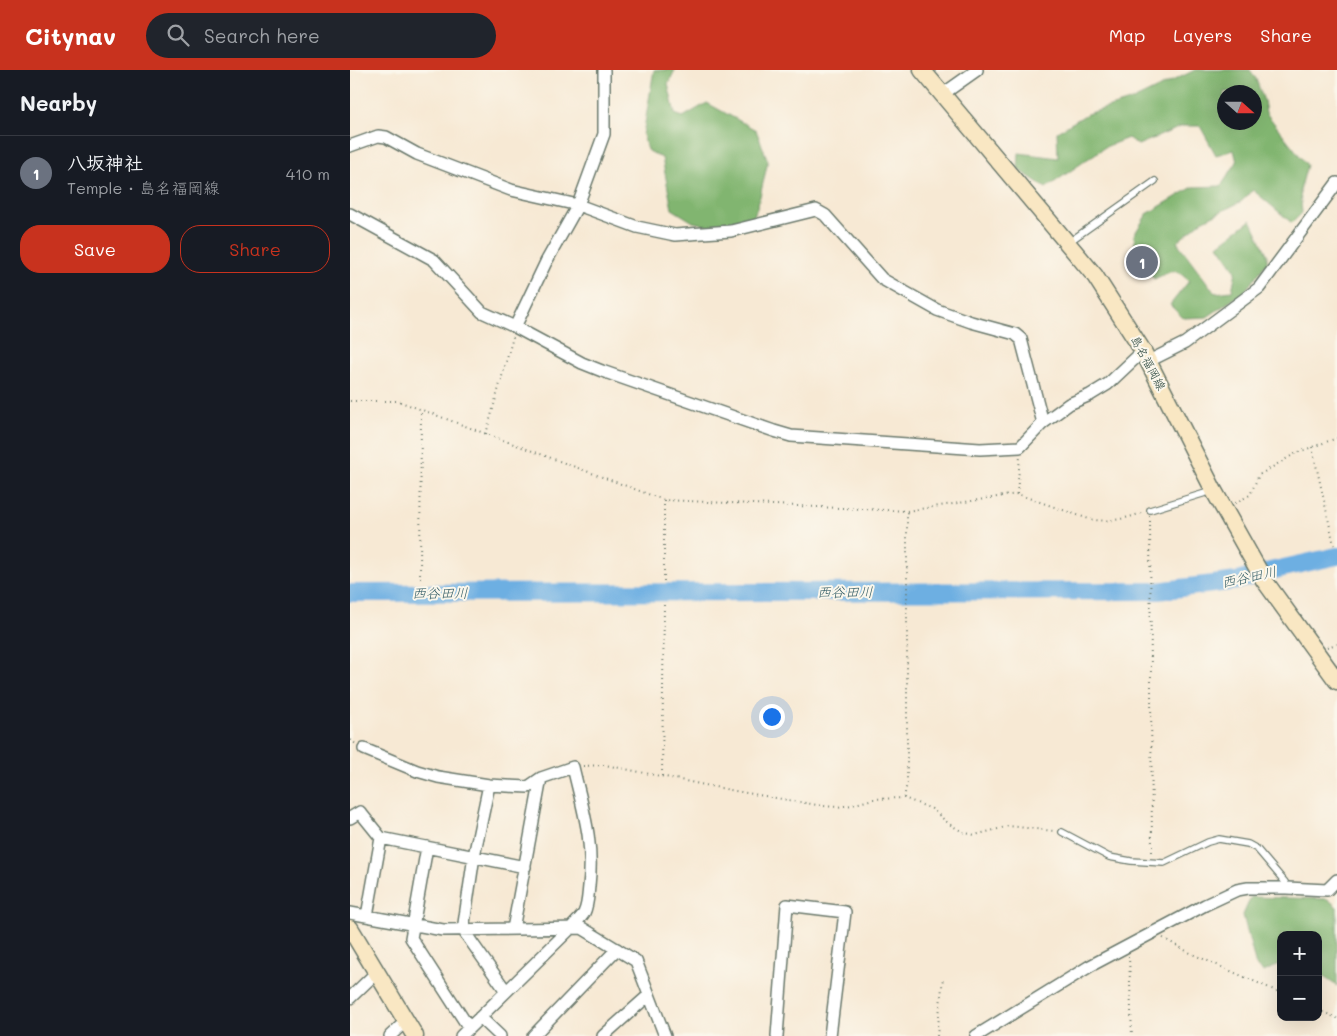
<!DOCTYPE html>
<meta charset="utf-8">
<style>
body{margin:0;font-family:Mali,"Klee One",sans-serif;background:#20242c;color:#f1f3f6}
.controls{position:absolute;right:15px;bottom:15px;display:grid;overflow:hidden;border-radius:10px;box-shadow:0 5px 20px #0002}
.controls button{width:45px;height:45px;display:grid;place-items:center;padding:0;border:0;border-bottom:1px solid #363941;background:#171b24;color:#f1f3f6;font:25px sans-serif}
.compass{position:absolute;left:867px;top:15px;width:45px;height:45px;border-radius:50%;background:#171b24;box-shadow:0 5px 20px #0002;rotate:111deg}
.you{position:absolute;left:421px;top:646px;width:18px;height:18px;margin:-12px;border:4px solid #fff;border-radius:50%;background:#1a73e8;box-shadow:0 0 0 8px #1a73e833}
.badge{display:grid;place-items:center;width:32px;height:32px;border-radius:50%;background:#c8321e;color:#fff;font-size:16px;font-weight:700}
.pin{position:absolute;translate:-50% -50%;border:2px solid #fff;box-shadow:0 1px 5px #0006}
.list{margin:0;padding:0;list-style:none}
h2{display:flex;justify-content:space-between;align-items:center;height:65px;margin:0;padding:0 20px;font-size:21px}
h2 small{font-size:16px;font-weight:400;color:#9ea1a6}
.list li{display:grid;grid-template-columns:32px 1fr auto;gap:15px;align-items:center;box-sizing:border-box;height:75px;padding:0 20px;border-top:1px solid #363941}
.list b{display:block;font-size:19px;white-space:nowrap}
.list p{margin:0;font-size:16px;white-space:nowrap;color:#9ea1a6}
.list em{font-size:16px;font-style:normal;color:#9ea1a6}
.actions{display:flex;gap:10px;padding:15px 20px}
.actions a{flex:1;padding:11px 0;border:1px solid #c8321e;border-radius:20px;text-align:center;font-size:18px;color:#c8321e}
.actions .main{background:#c8321e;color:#fff}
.icon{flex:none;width:28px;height:28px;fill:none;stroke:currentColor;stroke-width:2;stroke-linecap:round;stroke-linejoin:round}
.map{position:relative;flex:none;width:987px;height:966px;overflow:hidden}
header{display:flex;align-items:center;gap:30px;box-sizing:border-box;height:70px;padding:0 25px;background:#c8321e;color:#fff}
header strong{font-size:24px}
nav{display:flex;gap:28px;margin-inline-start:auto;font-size:18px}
.search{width:350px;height:45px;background:#20242c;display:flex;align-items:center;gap:12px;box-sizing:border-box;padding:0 18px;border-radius:28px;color:#9ea1a6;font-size:19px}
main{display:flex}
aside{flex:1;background:#171b24}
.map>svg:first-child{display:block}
.forest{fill:#81b570;stroke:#507952;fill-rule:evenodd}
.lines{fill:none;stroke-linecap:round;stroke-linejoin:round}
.river{stroke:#6dafe2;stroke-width:18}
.lane-casing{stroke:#6b796c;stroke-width:8}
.street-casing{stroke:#6b796c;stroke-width:14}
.secondary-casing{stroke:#6b796c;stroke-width:19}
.path{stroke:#6b796c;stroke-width:2;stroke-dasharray:1 4;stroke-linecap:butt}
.lane{stroke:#fff;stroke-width:5.5}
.street{stroke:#fff;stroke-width:11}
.secondary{stroke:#f9e7c3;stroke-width:16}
.labels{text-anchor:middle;stroke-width:4;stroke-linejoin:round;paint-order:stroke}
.street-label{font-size:12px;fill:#1f3d34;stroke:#fbf7ec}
.water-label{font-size:14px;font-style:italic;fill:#365f68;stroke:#fbf7ec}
</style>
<header>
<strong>Citynav</strong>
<div class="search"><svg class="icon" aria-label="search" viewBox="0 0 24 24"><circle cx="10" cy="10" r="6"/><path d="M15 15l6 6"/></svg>Search here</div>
<nav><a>Map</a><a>Layers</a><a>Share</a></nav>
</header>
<main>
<aside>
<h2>Nearby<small></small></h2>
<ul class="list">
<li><span class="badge" style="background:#6b7280">1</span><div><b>八坂神社</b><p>Temple · 島名福岡線</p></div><em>410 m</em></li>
</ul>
<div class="actions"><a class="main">Save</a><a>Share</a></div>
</aside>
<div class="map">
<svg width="987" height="966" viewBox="0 0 987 966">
<rect width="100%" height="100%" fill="#fbf7ec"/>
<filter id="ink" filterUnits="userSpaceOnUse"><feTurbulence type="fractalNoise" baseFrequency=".02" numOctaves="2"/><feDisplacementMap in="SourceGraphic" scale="10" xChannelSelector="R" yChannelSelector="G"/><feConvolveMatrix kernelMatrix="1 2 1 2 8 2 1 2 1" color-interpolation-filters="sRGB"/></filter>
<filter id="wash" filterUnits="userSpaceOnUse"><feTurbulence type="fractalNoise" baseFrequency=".0096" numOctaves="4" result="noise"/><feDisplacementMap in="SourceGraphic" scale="20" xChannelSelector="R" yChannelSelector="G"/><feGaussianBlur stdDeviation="1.12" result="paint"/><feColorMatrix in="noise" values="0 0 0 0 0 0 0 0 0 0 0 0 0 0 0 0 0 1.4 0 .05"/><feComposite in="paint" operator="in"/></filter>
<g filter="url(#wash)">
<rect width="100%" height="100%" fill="#f7e9d4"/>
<!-- forest -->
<path class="forest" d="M304 0H325L318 14 325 44 333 47 357 33 406 60 418 91 408 135 401 154 360 156 343 152 322 139 312 88 297 80 293 65Z
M845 0H900L905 7 914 31 916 43 957 95 950 121 952 143 942 153 903 120 892 131 852 151 827 172 865 223 882 221 886 201 868 175 901 150 917 184V193L894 222 857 247 833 248 820 235 839 211C823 196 823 201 804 209L786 185 784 165 797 144 843 117 871 116 887 92 884 80 866 85 850 56H833L788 75 778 68 755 77 696 118 668 99 669 83 708 88 707 62 737 44 783 30ZM874 22H904V52H874Z
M901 827 978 829 987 837V916L968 903V865H931V893L914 902 906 896 893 845Z"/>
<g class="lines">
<!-- river -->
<path class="river" d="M0 523 807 521 887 511 920 501 987 486"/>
</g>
</g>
<g filter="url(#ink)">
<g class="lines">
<!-- lane casing -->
<g class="lane-casing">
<path id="lane" d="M719 172 805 111
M800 440 862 421
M712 762 759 787 781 791 814 793 858 772 869 769 898 774 907 779 935 812 937 818"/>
</g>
<!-- street casing -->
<g class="street-casing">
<path id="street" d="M593 24 627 0
M0 76 28 66 36 67 67 84 161 120 228 135 287 157 325 165 381 161 466 140 475 145 532 209 587 240 621 252 665 264 671 269 693 353
M0 144 84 190 132 242 165 257 232 293 252 301 424 361 441 366 630 379 670 377 693 353 719 334 740 325 758 314 793 281
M165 257 196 192 228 135 254 64V0
M799 291 835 273 909 218 987 113
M14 679 67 701 88 707 139 715 178 717 191 708 223 697C233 740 244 771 239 816 238 825 238 835 234 843 231 848 225 853 221 858L111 966
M139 715 124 786 113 860 156 921
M0 748 10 742 31 768
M77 777 61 868 119 958
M0 843 93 860 232 858 286 891 315 966
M17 846 31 768 175 797
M163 859 191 708
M0 928 27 902
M130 947 150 966
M40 966 56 951
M183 966 267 879
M253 966 299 925
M427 966 437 835 495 842 480 966
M626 966 740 896 855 835 887 820 898 818H937L977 820 987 810"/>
</g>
<!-- secondary casing -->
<g class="secondary-casing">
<path id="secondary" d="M572 0 745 206 793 281 864 421 914 510 987 611
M0 858 65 966"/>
</g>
<!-- path -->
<path class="path" d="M0 331H48L314 430 557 441 667 424 739 449C758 453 774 449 792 443
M136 364 163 267
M962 377 984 475
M667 424 670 386
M314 430V513
M885 433 900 425 909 405 946 383 987 368
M800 446 802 784
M70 509 71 339
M977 577 987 574
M0 670 6 674
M233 696 255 695 385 721 473 736 487 737 502 735 523 729 554 728 582 739 599 754 615 763 625 765 659 756 704 761
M312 706 314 533
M554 728 557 713V441
M813 868 842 884 931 923
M779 886 782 966
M968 940 987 948
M587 966 593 907"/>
<!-- lane -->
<use href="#lane" class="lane"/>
<!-- street -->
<use href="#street" class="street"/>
<!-- secondary -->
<use href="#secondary" class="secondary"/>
</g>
</g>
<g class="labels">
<!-- street labels -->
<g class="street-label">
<text transform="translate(798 293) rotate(62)" y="4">島名福岡線</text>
</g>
<!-- water labels -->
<g class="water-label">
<text transform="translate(899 507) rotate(-12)" y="5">西谷田川</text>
<text x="495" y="527">西谷田川</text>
<text x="90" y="528">西谷田川</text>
</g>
</g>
</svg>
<div class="controls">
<button>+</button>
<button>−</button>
</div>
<svg class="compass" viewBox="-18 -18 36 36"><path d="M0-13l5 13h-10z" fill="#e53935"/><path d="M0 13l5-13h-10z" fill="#9ea1a6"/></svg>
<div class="you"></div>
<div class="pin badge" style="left:792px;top:192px;background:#6b7280">1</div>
</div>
</main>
